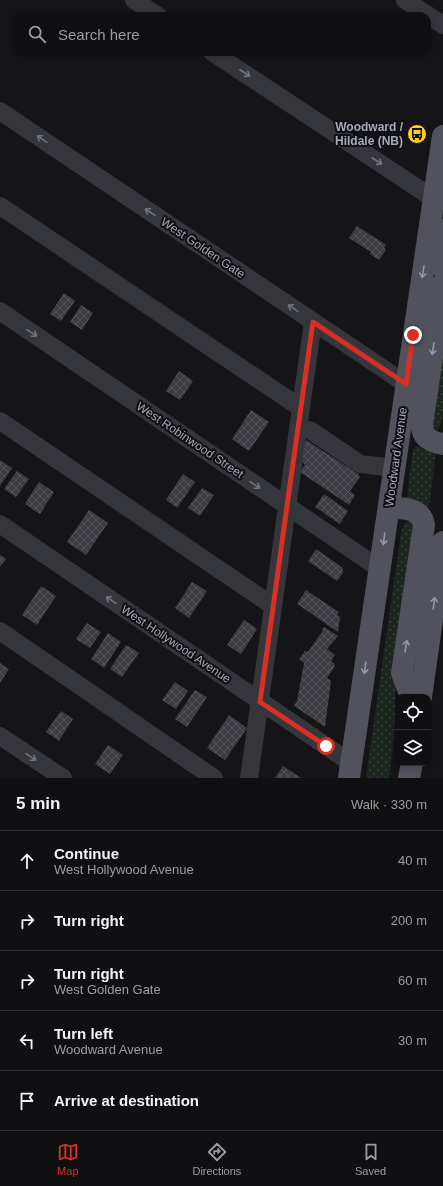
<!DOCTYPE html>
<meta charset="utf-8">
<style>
body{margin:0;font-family:Helvetica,sans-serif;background:#1e1d1f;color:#f1f3f6}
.controls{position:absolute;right:12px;bottom:12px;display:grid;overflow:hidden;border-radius:8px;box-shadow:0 2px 6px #0003}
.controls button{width:36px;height:36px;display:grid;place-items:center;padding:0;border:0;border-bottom:1px solid #302f31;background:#100f11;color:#f1f3f6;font:20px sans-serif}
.stop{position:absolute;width:12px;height:12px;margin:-9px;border:3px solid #d93025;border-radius:50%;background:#fff}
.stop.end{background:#d93025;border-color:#fff;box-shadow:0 1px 4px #0008}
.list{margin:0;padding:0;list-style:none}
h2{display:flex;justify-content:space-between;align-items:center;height:52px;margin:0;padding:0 16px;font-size:17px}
h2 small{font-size:13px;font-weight:400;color:#9c9c9f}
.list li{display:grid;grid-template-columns:26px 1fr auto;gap:12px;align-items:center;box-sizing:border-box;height:60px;padding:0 16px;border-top:1px solid #302f31}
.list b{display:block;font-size:15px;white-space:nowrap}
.list p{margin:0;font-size:13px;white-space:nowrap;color:#9c9c9f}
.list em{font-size:13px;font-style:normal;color:#9c9c9f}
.icon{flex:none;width:22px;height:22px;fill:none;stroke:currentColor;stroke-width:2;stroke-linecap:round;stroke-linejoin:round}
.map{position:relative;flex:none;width:443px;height:778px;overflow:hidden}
.search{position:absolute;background:#100f11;box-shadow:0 2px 6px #0003;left:12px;right:12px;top:12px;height:44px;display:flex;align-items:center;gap:10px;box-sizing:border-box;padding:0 14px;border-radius:12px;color:#9c9c9f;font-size:15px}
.sheet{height:352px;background:#100f11}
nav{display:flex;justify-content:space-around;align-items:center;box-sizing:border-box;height:56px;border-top:1px solid #302f31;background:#100f11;font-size:11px;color:#9c9c9f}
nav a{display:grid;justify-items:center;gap:2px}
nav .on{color:#d93025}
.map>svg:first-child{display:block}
.grass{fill:url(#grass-dots)}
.building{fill:url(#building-cross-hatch)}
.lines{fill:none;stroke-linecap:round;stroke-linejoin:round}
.minor{stroke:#35353c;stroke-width:18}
.major{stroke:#51525b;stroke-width:22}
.oneway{stroke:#737580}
.oneway2{stroke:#9498a5}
.route{stroke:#d93025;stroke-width:5}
.labels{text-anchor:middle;stroke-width:4;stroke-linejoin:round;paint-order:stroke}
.poi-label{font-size:12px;font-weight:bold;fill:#a5a9b8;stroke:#100f12;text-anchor:end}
.street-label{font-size:12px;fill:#a5a9b8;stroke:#100f12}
</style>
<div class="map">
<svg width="443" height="778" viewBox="0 0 443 778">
<defs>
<pattern id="grass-dots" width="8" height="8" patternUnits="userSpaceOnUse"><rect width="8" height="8" fill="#1c251e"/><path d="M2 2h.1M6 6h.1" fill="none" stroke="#3a423d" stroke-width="1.8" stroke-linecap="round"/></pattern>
<pattern id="building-cross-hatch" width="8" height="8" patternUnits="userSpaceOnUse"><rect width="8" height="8" fill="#3c3c42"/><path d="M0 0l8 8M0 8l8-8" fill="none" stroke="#55555b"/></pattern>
</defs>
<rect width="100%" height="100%" fill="#151417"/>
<!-- grass -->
<path class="grass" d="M443 302V412C442 421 442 432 430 432Z
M416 446 425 450 436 452 430 501 428 507 423 504 408 501 407 497 413 449Z
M409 521 414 522 396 678 394 737 389 778H366L401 532 404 524Z"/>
<!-- building -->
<path class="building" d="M357 226 386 245 384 247 386 250 379 260 370 254 371 252 349 238Z
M64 293 75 301 61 321 50 314Z
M81 305 93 313 82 330 70 322Z
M179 371 193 381 180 400 166 391Z
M251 410 269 422 249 451 232 439Z
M306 440 358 474 360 477 350 491 355 495 349 505 300 472 305 464 301 462Z
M0 460 12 468 0 486Z
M17 471 29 479 16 497 4 489Z
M183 474 195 482 177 508 166 500Z
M39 482 54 492 40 514 25 504Z
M202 488 214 495 200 516 188 508Z
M324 494 348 511 340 524 315 507Z
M89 510 108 523 86 555 67 542Z
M316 549 343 568V573L337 581 308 561Z
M0 555 6 559 0 567Z
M192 582 207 591 189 618 175 608Z
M41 586 56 596 37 625 22 615Z
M306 590 339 612 337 615 340 617 338 632 297 604Z
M244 620 257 629 241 654 227 645Z
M87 623 101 632 90 648 76 639Z
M324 627 338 636 327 649 335 655 331 661 335 664 334 666H335L327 678 331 681 325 727 294 706 297 701 304 663 299 659 305 651 308 652 323 630H322Z
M108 633 121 642 104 668 91 659Z
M126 645 139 653 122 677 110 669Z
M0 663 9 669 0 683Z
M175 682 188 691 176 709 162 700Z
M195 690 207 697 187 727 175 719Z
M61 711 73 719 59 741 46 732Z
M229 715 247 728 225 760 207 748Z
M108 745 123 755 110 774 95 764Z
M283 766 301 778H275Z"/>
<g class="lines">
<!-- minor -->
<path class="minor" d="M134 0 158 16
M405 0 443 25
M212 52 434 199
M0 111 406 384
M0 206 301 408
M0 311 380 569
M0 421 273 606
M310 430 360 464 394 468
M0 524 351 763
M0 631 214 778
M0 736 63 778
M249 778 313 322"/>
<!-- major -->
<path class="major" d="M436 228 443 268
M443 283 422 425C422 438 431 442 443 444
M389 507C404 509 421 507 424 525L402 673 411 697
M421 697 443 542
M349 778 443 136
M409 778 412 763"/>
</g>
<!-- one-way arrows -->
<defs><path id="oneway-shaft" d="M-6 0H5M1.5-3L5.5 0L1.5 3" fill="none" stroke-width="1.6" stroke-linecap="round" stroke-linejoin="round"/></defs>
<g class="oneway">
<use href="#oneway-shaft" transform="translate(245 73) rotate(33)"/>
<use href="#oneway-shaft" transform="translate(42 139) rotate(-146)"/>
<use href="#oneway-shaft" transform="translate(377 161) rotate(33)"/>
<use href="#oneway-shaft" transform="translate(150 212) rotate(-146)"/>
<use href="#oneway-shaft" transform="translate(293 308) rotate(-146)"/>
<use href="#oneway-shaft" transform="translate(32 333) rotate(34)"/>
<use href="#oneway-shaft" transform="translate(255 485) rotate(34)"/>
<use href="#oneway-shaft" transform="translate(111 600) rotate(-146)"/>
<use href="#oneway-shaft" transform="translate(31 757) rotate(34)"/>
</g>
<g class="oneway2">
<use href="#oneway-shaft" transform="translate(423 272) rotate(99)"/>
<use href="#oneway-shaft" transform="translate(433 349) rotate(99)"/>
<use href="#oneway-shaft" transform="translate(384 539) rotate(98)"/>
<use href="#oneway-shaft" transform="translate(434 603) rotate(-82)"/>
<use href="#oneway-shaft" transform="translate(406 646) rotate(-81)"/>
<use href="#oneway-shaft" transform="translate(365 668) rotate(98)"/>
</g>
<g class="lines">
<!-- route -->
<path class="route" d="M326 746 260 702 287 506 313 322 406 384 413 335"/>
</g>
<!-- icons -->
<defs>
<g id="bus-disc" transform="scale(1)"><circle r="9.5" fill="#ffcd24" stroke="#100f12"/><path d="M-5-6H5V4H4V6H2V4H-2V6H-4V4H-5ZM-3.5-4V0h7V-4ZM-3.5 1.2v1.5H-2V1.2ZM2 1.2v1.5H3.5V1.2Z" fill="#111"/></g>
</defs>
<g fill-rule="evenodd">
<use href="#bus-disc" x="417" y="134"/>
</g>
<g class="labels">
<!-- poi labels -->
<g class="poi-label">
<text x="403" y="131">Woodward /<tspan x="403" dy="14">Hildale (NB)</tspan></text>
</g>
<!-- street labels -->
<g class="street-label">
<text transform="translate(203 248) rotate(34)" y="4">West Golden Gate</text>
<text transform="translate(190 440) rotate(34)" y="4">West Robinwood Street</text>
<text transform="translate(396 457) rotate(-82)" y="4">Woodward Avenue</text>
<text transform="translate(176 644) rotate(34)" y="4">West Hollywood Avenue</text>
</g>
</g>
</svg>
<div class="controls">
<button><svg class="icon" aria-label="locate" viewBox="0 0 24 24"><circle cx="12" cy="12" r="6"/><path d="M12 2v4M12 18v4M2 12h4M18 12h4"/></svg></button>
<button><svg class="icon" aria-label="layers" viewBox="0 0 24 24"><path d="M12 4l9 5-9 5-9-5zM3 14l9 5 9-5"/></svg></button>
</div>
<div class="stop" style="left:326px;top:746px"></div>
<div class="stop end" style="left:413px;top:335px"></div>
<div class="search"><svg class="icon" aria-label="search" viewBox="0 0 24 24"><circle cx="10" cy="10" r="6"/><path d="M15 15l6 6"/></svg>Search here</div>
</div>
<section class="sheet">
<h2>5 min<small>Walk · 330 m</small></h2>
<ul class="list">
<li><svg class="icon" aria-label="ahead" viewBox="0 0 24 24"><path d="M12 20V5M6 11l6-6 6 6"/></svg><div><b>Continue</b><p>West Hollywood Avenue</p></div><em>40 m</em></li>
<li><svg class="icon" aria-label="right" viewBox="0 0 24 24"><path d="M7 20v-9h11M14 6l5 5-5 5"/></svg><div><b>Turn right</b></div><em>200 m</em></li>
<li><svg class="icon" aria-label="right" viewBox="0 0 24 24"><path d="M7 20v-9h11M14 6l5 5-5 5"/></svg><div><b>Turn right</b><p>West Golden Gate</p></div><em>60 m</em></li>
<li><svg class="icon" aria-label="left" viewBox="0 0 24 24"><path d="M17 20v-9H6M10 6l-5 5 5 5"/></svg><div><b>Turn left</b><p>Woodward Avenue</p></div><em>30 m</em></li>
<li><svg class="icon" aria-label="arrive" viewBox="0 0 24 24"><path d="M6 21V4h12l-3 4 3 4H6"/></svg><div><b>Arrive at destination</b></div></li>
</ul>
</section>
<nav>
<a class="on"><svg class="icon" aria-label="map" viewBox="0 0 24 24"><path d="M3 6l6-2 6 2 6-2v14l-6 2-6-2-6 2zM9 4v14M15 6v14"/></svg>Map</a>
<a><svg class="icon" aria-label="directions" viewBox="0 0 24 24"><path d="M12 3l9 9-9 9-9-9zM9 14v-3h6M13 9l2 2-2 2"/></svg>Directions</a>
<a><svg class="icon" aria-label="saved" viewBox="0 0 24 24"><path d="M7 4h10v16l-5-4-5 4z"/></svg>Saved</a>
</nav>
